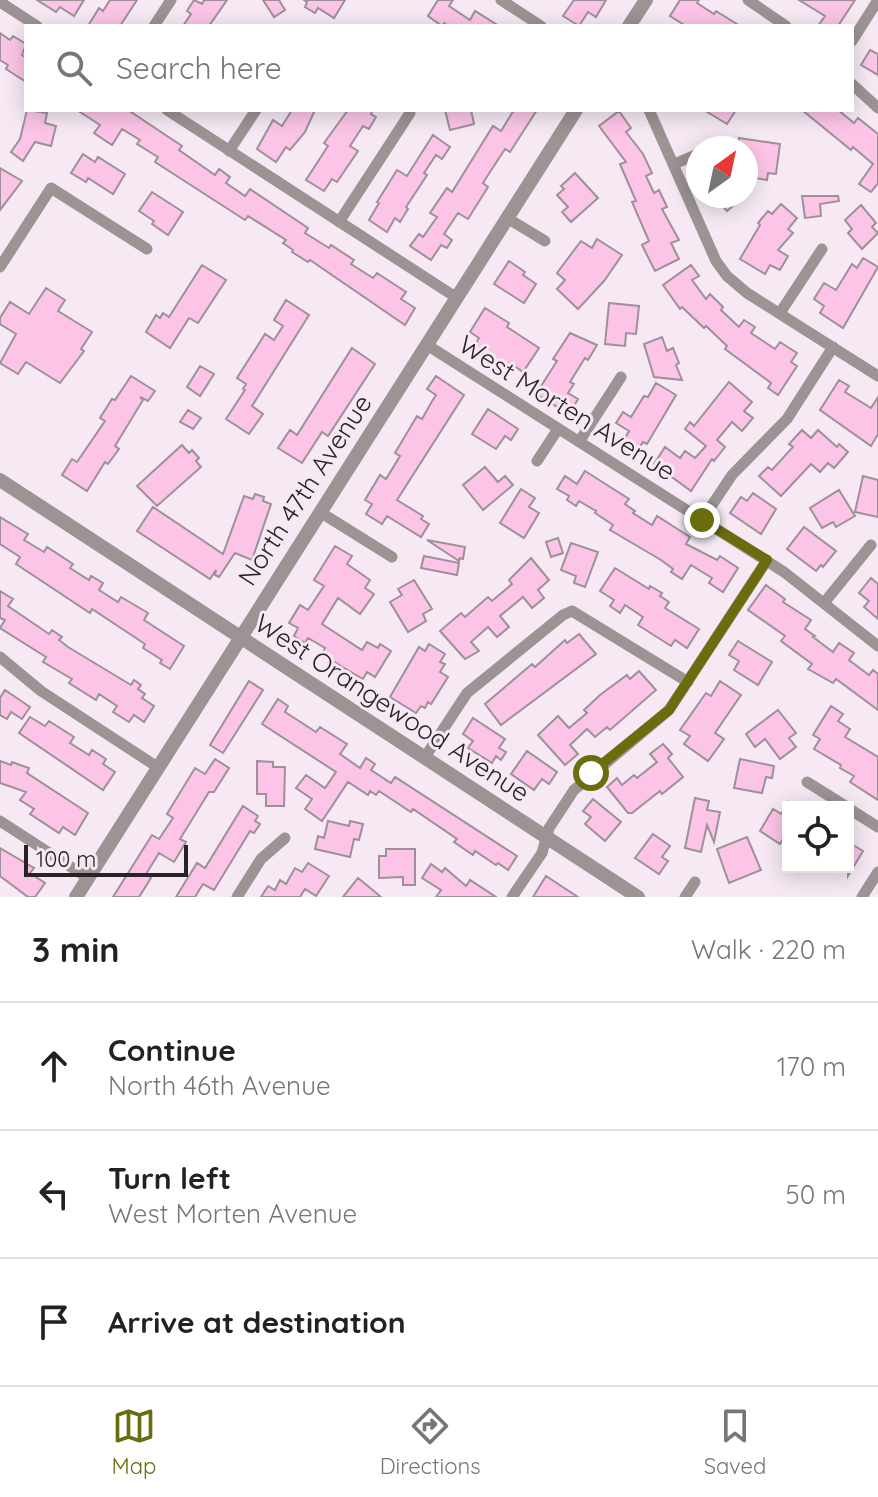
<!DOCTYPE html>
<meta charset="utf-8">
<style>
body{margin:0;font-family:Quicksand,sans-serif;background:#f6f6f6;color:#222}
.controls{position:absolute;right:24px;bottom:24px;display:grid;overflow:hidden;border-radius:0px;box-shadow:0 4px 20px #0003}
.controls button{width:72px;height:72px;display:grid;place-items:center;padding:0;border:0;border-bottom:2px solid #e0e0e0;background:#fff;color:#222;font:40px sans-serif}
.compass{position:absolute;left:686px;top:136px;width:72px;height:72px;border-radius:50%;background:#fff;box-shadow:0 4px 20px #0003;rotate:33deg}
.scale{position:absolute;left:24px;bottom:20px;width:164px;box-sizing:border-box;padding-left:8px;border:4px solid #282327;border-top:0;font-size:22px;line-height:28px;white-space:nowrap;color:#282327;-webkit-text-stroke:6px #f6e9f4;paint-order:stroke}
.stop{position:absolute;width:24px;height:24px;margin:-18px;border:6px solid #6a6c0e;border-radius:50%;background:#fff}
.stop.end{background:#6a6c0e;border-color:#fff;box-shadow:0 2px 8px #0008}
.list{margin:0;padding:0;list-style:none}
h2{display:flex;justify-content:space-between;align-items:center;height:104px;margin:0;padding:0 32px;font-size:34px}
h2 small{font-size:26px;font-weight:400;color:#767676}
.list li{display:grid;grid-template-columns:52px 1fr auto;gap:24px;align-items:center;box-sizing:border-box;height:128px;padding:0 32px;border-top:2px solid #e0e0e0}
.list b{display:block;font-size:30px;white-space:nowrap}
.list p{margin:0;font-size:26px;white-space:nowrap;color:#767676}
.list em{font-size:26px;font-style:normal;color:#767676}
.icon{flex:none;width:44px;height:44px;fill:none;stroke:currentColor;stroke-width:2;stroke-linecap:round;stroke-linejoin:round}
.map{position:relative;flex:none;width:878px;height:897px;overflow:hidden}
.search{position:absolute;background:#fff;box-shadow:0 4px 20px #0003;left:24px;right:24px;top:24px;height:88px;display:flex;align-items:center;gap:20px;box-sizing:border-box;padding:0 28px;border-radius:0px;color:#767676;font-size:30px}
.sheet{height:488px;background:#fff}
nav{display:flex;justify-content:space-around;align-items:center;box-sizing:border-box;height:112px;border-top:2px solid #e0e0e0;background:#fff;font-size:22px;color:#767676}
nav a{display:grid;justify-items:center;gap:4px}
nav .on{color:#6a6c0e}
.map>svg:first-child{display:block}
.building{fill:#fcc5e8;stroke:#9e9099;stroke-width:2}
.lines{fill:none;stroke-linecap:round;stroke-linejoin:round}
.minor{stroke:#9b9394;stroke-width:11}
.tertiary{stroke:#9b9394;stroke-width:14}
.route{stroke:#6a6c0e;stroke-width:10}
.labels{text-anchor:middle;stroke-width:6;stroke-linejoin:round;paint-order:stroke}
.street-label{font-size:26px;fill:#282327;stroke:#f6e9f4}
</style>
<div class="map">
<svg width="878" height="897" viewBox="0 0 878 897">
<rect width="100%" height="100%" fill="#f6e9f4"/>
<!-- building -->
<path class="building" d="M37 0H84L74 16 60 7 56 12Z
M110 0H137L120 26H88L99 8 103 11Z
M194 0 202 4 204 0H227L209 26H183L191 14 187 11Z
M263 0H279L285 10 274 17Z
M304 0H345L334 18 318 8 315 13 305 7 307 2Z
M438 0H453L449 6 470 20 475 11 499 26H449L444 23 442 26 428 16Z
M574 0H606L596 17 588 12 579 26 563 16Z
M680 0H699L697 3 714 14 716 11 740 26H686L670 16Z
M799 0H855L838 26H818L825 16Z
M0 33 10 40 13 36 26 44 22 55 26 58V82L6 69 8 65 0 60Z
M870 50 878 54V75L861 65Z
M27 110 47 113 45 123 56 126 51 146 35 142 23 161 11 152 20 139Z
M77 110H128L182 146 179 150 215 175 219 169 230 177 226 183 245 196 250 189 308 228 305 233 329 248 331 245 354 260 351 264 373 278 377 273 406 292 401 299 415 308 405 325 310 260 308 262 292 252 293 250 283 243 286 240 248 216 245 220 155 162 158 157 137 144 140 140 122 129 112 145 94 133 100 125Z
M292 110H315L305 132 290 150 286 147 276 162 257 149 273 120 282 126Z
M348 110H373L371 114 376 117 369 129 363 126 350 146 358 151 337 182 332 179 324 191 306 180 328 146 324 143Z
M445 110H471L474 124 450 130Z
M514 110H537L510 152 505 149 490 172 483 183 488 187 468 219 458 213 444 234 452 240 447 248 441 245 431 260 410 246 419 234 423 237 437 217 430 213 447 188 452 192 493 126 501 131Z
M704 110H736L727 124Z
M802 110H838L854 123 858 118 878 134V183L871 192 859 184 873 164 853 147 851 150Z
M619 111 631 128 626 132 643 154 652 173 646 176 654 193 659 190 667 207 662 209 679 240 671 243 679 259 655 271 642 245 649 241 632 202 636 201 620 164 626 162 599 126Z
M433 135 450 147 442 159 436 155 424 173 427 175 406 207 408 209 400 222 395 218 387 232 369 220 379 203 377 202 397 170 407 176Z
M739 138 780 144 776 174 768 173 767 180 748 177 751 158 746 157V148H738Z
M83 154 95 162 98 157 125 174 113 194 88 178 86 182 71 173Z
M0 168 22 181 0 210Z
M575 173 598 198 571 222 562 212 568 207 557 195 564 189 561 186Z
M152 192 183 212 168 235 152 224 154 221 139 211Z
M714 196H744L727 211Z
M802 196H838L839 201 820 204 821 216 805 218Z
M781 204 797 218 788 229 793 233 778 250 788 256 780 270 770 265 765 274 740 259 760 225 758 223 768 211 772 214Z
M861 205 876 223 872 227 878 233 862 249 848 233 852 229 845 220Z
M597 239 622 255 604 281 578 309 557 289 565 280 557 273 581 241 592 248Z
M863 258 878 267 843 328 820 313 824 306 814 299 824 283 836 290 852 264 857 268Z
M509 261 525 272 523 275 536 284 524 303 494 284Z
M202 265 226 280 198 323 189 318 170 348 146 332 156 315 160 318 163 313 169 317Z
M691 265 699 276 692 280 706 299 710 294 723 307 721 310 739 327 744 320 755 327 751 333 775 349 780 342 797 353 791 362 797 366 778 395 768 388 771 383 725 349 727 346 706 326 704 328 682 307 680 309 663 285Z
M46 288 65 300 58 311 92 332 81 349 84 351 60 383 26 362 18 374 0 363 16 334 0 324V318L10 302 29 314Z
M286 300 309 315 252 406 263 414 249 434 226 419 245 390 243 389 246 384 237 378 265 334 274 340 283 326 274 320Z
M609 303 639 306 636 334 626 333 625 346 605 344Z
M485 308 509 323 507 327 539 348 523 372 510 363 506 369 473 348 479 338 470 332Z
M570 333 597 345 588 360 585 358 570 382 574 384 568 393 578 399 569 414 536 394 557 361 553 359Z
M662 337 667 351 673 348 679 363 676 365 682 380 654 377 644 344Z
M352 348 375 364 328 436 322 432 302 463 278 448 290 430 297 435Z
M200 366 214 374 200 396 187 387Z
M131 376 155 391 148 401 140 397 143 400 115 446 119 449 108 464 105 462 87 491 62 475 72 459 77 462 105 421 100 418 112 399 115 400Z
M436 376 464 395 397 500 423 516 421 519 429 524 421 537 387 516 382 524 366 514 372 504 365 500 380 475 386 479 400 456 395 453 417 416 422 419 431 403 436 395 427 389Z
M839 380 849 386 845 392 871 408 878 397V434L871 446 820 410Z
M729 382 752 402 744 411 753 418 742 431 732 422 717 440 725 447 714 461 712 459 691 491 654 464 665 447 680 458 685 451 695 458 706 446 685 429 690 422 694 426Z
M656 383 676 395 647 444 643 442 634 456 620 447 629 431 616 423 623 412 631 417 644 396 648 397Z
M488 409 518 429 511 440 505 436 496 449 472 434Z
M188 410 201 418 193 429 180 422Z
M802 430 811 438 818 430 837 447 839 444 848 452 834 468 828 463 820 472 811 464 781 496 759 476 768 467 772 470 793 447 789 444Z
M182 445 189 453 192 450 199 458 196 461 201 467 157 506 137 486Z
M485 467 498 482 505 476 513 485 483 510 463 485Z
M585 471 629 499 625 504 635 511 633 513 652 525 657 516 690 537 686 544 717 560 720 556 738 568 723 592 709 583 712 578 691 565 682 579 671 572 673 569 661 560 610 530 613 525 595 513 596 511 579 501 576 506 567 500 569 496 557 489 565 476 577 484Z
M863 476 878 480V517L855 512Z
M521 489 535 498 529 507 539 513 524 538 500 523Z
M839 490 855 516 836 527 833 522 822 528 810 508Z
M753 493 776 509 761 534 730 513 741 497 747 501Z
M255 494 264 497 263 501 271 504 252 560 235 553 219 577 215 575 216 570 210 579 137 531 153 507 223 554 244 496 253 499Z
M0 517 28 534 24 540 44 552 47 547 73 564 70 568 89 580 91 576 103 583 99 590 118 602 121 597 148 613 144 620 184 646 170 669 160 663 162 660 143 648 145 644 92 609 90 613 16 564 20 557 0 544Z
M804 527 836 551 823 567 821 565 816 571 787 549Z
M558 538 563 553 551 557 546 542Z
M427 540 465 547 463 559 460 558 459 561Z
M571 543 598 552 585 587 574 583 576 576 561 570Z
M335 546 352 556 347 564 370 580 365 588 374 594 360 614 338 598 322 624 362 650 367 642 378 648 380 644 391 651 375 677 367 672 363 679 349 671 322 654 325 648 308 638 305 643 294 636 298 628 289 623 300 605 308 610 324 586 314 580Z
M424 556 459 563 457 575 421 568Z
M531 558 549 580 538 590 544 598 532 608 523 597 500 616 509 627 497 637 488 627 471 642 479 651 465 659 440 631 461 613 465 617 488 597 492 601 512 584 509 580Z
M615 568 649 589 650 586 662 593 660 596 669 602 665 608 699 629 687 648 675 640 671 646 638 625 643 617 625 605 620 613 610 606 614 600 600 591Z
M871 578 878 584V619L864 607 869 601 859 593Z
M414 580 432 609 423 614 426 621 408 632 390 602 402 595 398 589Z
M766 585 785 599 783 602 811 620 805 629 815 636 813 637 833 652 839 643 854 653 849 660 869 675 873 670 878 674V710L836 679 833 683 808 669 812 664 781 641 785 636 748 610Z
M0 591 13 599 8 606 49 634 52 630 62 637 59 640 68 647 131 685 134 680 141 685 138 689 145 694 142 698 154 706 144 722 134 715 129 722 113 712 117 706 99 694 96 700 69 683 72 679 43 662 46 657 0 628 5 620 0 618Z
M579 634 596 654 501 725 485 704 532 664 535 667 565 640 567 643Z
M738 641 772 662 758 685 734 670 739 661 729 655Z
M429 644 445 654 440 662 445 664 440 672 448 677 431 704 428 702 425 708 421 706 416 713 390 697 419 647 425 651Z
M639 671 656 690 610 730 607 727 595 737 587 729 570 745 578 754 565 765 538 735 558 716 569 728 587 713 584 710 600 695 627 675 630 679Z
M249 681 263 690 223 753 210 745Z
M720 681 741 695 715 733 724 739 708 761 684 744 690 736 680 730 706 693 711 696Z
M5 690 30 707 22 719 11 712 7 719 0 715V698Z
M278 699 288 706 285 712 316 732 320 727 347 744 340 754 360 768 366 758 375 764 371 770 391 783 395 777 517 856 508 870 498 863 496 865 475 851 473 855 454 842 457 839 413 809 411 812 379 791 376 795 370 791 368 795 348 782 322 821 305 809 312 799 296 788 306 775 325 788 336 772 262 724Z
M831 706 843 714 838 721 850 729 845 737 878 757V800L850 782 854 776 840 768 841 765 814 749 820 739 813 735Z
M778 710 796 733 789 738 796 747 780 759 765 739 755 747 746 734Z
M30 717 45 726 49 721 74 737 70 743 89 755 92 750 106 759 103 764 115 772 103 790 19 733Z
M473 718 505 739 499 748 506 752 501 760 496 756 492 763 468 748 473 741 463 734Z
M663 744 672 754 668 758 683 777 662 794 660 791 632 813H628L607 787 617 778 622 785 634 775 637 778 657 762 650 754Z
M527 751 557 772 549 784 542 779 534 790 511 774Z
M215 759 229 768 214 792H209L180 839 186 842 174 862 159 853 146 874 151 878 139 897H113L152 835 159 839 173 818 167 814 195 768 205 774Z
M740 759 774 766 772 778 766 777 762 793 734 788Z
M0 761 11 765 12 762 29 768 27 773 88 813 75 835 63 827 59 833 30 814 34 809 20 800 26 792 0 783Z
M257 761 273 762V767H285L284 806H266V794H257Z
M695 798 709 801 707 810 720 812 714 842 707 825 701 852 685 848Z
M593 799 621 822 605 841 585 824 591 817 583 811Z
M788 803V830L780 844 760 831 773 809 781 814Z
M243 806 258 816 255 821 260 824 254 833 250 831 214 890 203 884 195 897H176L197 863 205 868Z
M328 821 349 826 350 821 363 824 359 840 354 839 350 857 315 849 318 836 324 838Z
M653 834 670 846 662 857 668 861 659 874 635 858Z
M747 837 761 870 729 883 717 849Z
M848 842 863 851 848 876Z
M0 848 34 868 30 873 45 883 35 897H28L0 876Z
M386 849H415V885H403V877L379 878V856H386Z
M308 863 329 876 316 896 305 889 300 897H261L268 886 275 890 280 880 286 884 295 868 302 872Z
M431 864 442 872 445 868 466 886 470 880 496 897H436L441 890 422 878Z
M546 876 578 897H533Z
M358 878 369 887 381 897H343Z"/>
<g class="lines">
<!-- minor -->
<path class="minor" d="M501 0 541 26
M748 0 786 26
M0 2 37 26
M154 26 171 0
M852 41 878 0
M852 84 878 108
M167 110 457 298
M649 110 716 261 727 276 747 293 878 376
M229 151 256 110
M674 164 698 154
M507 218 545 241
M339 222 410 113
M0 267 51 188 147 249
M780 313 822 249
M427 345 784 572 878 646
M579 442 621 377
M537 461 558 429
M320 512 392 557
M702 520 732 475 787 419 833 347
M824 603 871 545
M0 657 41 691 159 768
M425 757 467 693 563 615 572 611 688 682
M807 782 847 807
M848 808 878 827
M0 821 88 878
M237 897 261 859 285 838
M512 897 542 853 549 828 574 790 669 710 767 560
M685 897 695 882
M862 897 878 872"/>
<!-- tertiary -->
<path class="tertiary" d="M629 26 646 0
M0 480 638 897
M76 897 576 110"/>
</g>
<g class="lines">
<!-- route -->
<path class="route" d="M591 773 669 710 767 560 702 520"/>
</g>
<g class="labels">
<!-- street labels -->
<g class="street-label">
<text transform="translate(567 408) rotate(32)" y="9">West Morten Avenue</text>
<text transform="translate(305 490) rotate(-57)" y="9">North 47th Avenue</text>
<text transform="translate(392 708) rotate(33)" y="9">West Orangewood Avenue</text>
</g>
</g>
</svg>
<div class="controls">
<button><svg class="icon" aria-label="locate" viewBox="0 0 24 24"><circle cx="12" cy="12" r="6"/><path d="M12 2v4M12 18v4M2 12h4M18 12h4"/></svg></button>
</div>
<svg class="compass" viewBox="-18 -18 36 36"><path d="M0-13l5 13h-10z" fill="#e53935"/><path d="M0 13l5-13h-10z" fill="#767676"/></svg>
<div class="scale">100 m</div>
<div class="stop" style="left:591px;top:773px"></div>
<div class="stop end" style="left:702px;top:520px"></div>
<div class="search"><svg class="icon" aria-label="search" viewBox="0 0 24 24"><circle cx="10" cy="10" r="6"/><path d="M15 15l6 6"/></svg>Search here</div>
</div>
<section class="sheet">
<h2>3 min<small>Walk · 220 m</small></h2>
<ul class="list">
<li><svg class="icon" aria-label="ahead" viewBox="0 0 24 24"><path d="M12 20V5M6 11l6-6 6 6"/></svg><div><b>Continue</b><p>North 46th Avenue</p></div><em>170 m</em></li>
<li><svg class="icon" aria-label="left" viewBox="0 0 24 24"><path d="M17 20v-9H6M10 6l-5 5 5 5"/></svg><div><b>Turn left</b><p>West Morten Avenue</p></div><em>50 m</em></li>
<li><svg class="icon" aria-label="arrive" viewBox="0 0 24 24"><path d="M6 21V4h12l-3 4 3 4H6"/></svg><div><b>Arrive at destination</b></div></li>
</ul>
</section>
<nav>
<a class="on"><svg class="icon" aria-label="map" viewBox="0 0 24 24"><path d="M3 6l6-2 6 2 6-2v14l-6 2-6-2-6 2zM9 4v14M15 6v14"/></svg>Map</a>
<a><svg class="icon" aria-label="directions" viewBox="0 0 24 24"><path d="M12 3l9 9-9 9-9-9zM9 14v-3h6M13 9l2 2-2 2"/></svg>Directions</a>
<a><svg class="icon" aria-label="saved" viewBox="0 0 24 24"><path d="M7 4h10v16l-5-4-5 4z"/></svg>Saved</a>
</nav>
